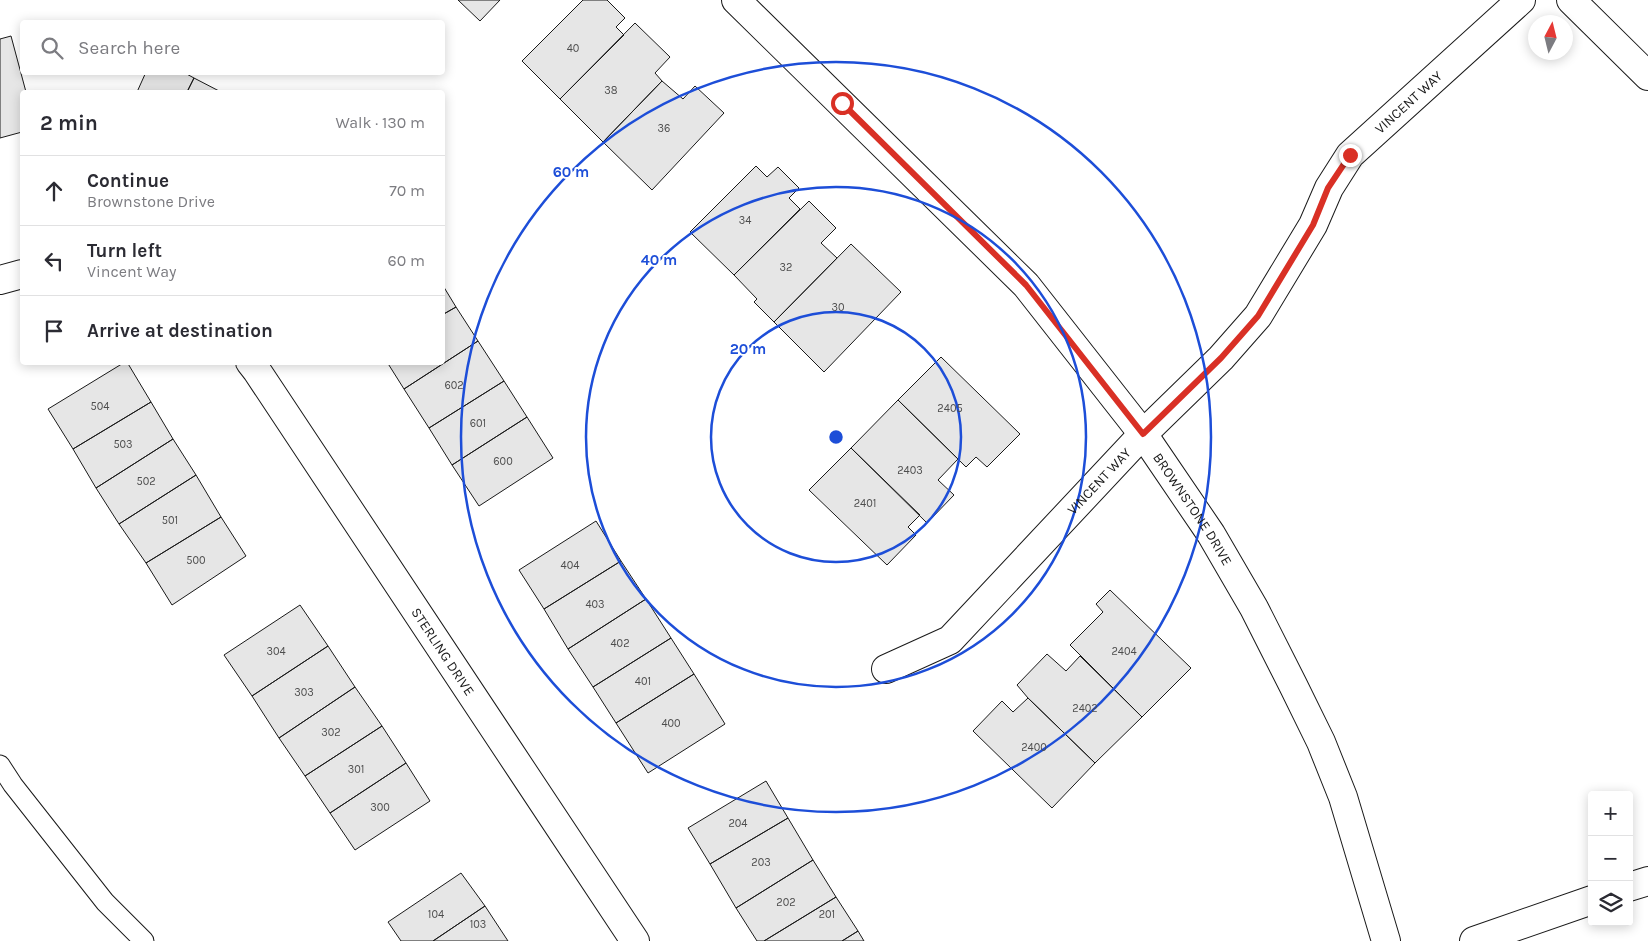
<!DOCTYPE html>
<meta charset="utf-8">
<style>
body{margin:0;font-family:Karla,sans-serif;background:#f7f7f7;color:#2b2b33}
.controls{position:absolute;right:15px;bottom:15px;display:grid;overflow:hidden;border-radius:5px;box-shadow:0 2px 12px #0003}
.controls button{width:45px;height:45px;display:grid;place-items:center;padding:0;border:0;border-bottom:1px solid #e1e1e2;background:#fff;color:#2b2b33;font:25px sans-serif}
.compass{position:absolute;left:1528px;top:15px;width:45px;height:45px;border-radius:50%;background:#fff;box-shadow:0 2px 12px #0003;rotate:7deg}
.stop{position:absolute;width:15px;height:15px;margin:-11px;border:4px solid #d93025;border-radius:50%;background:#fff}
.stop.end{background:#d93025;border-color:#fff;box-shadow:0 1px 5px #0008}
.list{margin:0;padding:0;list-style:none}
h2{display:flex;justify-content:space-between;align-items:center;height:65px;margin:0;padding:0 20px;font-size:21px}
h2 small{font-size:16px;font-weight:400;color:#7c7c81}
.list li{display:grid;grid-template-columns:32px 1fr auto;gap:15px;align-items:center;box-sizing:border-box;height:70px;padding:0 20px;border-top:1px solid #e1e1e2}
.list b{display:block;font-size:19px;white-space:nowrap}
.list p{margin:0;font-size:16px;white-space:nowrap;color:#7c7c81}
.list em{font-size:16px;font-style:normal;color:#7c7c81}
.icon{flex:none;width:28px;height:28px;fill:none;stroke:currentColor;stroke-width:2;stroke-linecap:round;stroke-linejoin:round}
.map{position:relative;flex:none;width:1648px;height:941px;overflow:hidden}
.search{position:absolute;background:#fff;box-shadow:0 2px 12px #0003;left:20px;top:20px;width:425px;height:55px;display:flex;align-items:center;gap:12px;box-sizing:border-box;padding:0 18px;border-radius:5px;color:#7c7c81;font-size:19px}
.panel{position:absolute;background:#fff;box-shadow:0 2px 12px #0003;left:20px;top:90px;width:425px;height:275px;border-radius:5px}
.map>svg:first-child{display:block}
.building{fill:#e6e6e6;stroke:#1a1a1a}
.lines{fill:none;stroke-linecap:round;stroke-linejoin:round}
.lane-casing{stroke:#1a1a1a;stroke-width:21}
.street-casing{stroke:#1a1a1a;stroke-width:30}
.secondary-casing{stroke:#1a1a1a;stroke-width:30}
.lane{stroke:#fff;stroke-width:19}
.street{stroke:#fff;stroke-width:28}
.secondary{stroke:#fff;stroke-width:28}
.route{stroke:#d93025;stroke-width:6}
.ring{fill:none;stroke:#1d4ed8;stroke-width:2.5}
.labels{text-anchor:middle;stroke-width:4;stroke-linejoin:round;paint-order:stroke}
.number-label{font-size:11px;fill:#4d4d4d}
.street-label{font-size:14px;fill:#1a1a1a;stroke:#fff}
.centre{fill:#1d4ed8;stroke:#fff;stroke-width:2.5}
.ring-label{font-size:15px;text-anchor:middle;font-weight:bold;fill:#1d4ed8;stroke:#fff;stroke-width:4;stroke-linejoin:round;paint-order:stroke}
</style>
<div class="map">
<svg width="1648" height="941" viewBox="0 0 1648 941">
<rect width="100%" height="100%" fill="#fff"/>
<!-- building -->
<path class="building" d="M458 0H500L480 21Z
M583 0H607L625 18 616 27 624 35 560 99 522 61Z
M635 23 670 57 655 73 662 81 603 142 560 99Z
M11 36 26 92H22V132L0 138V39Z
M146 72H183L194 78 187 92H137Z
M194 78 221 92H187Z
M662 81 683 99 695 86 724 113 652 190 603 142Z
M756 166 767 177 778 167 799 188 789 198 800 209 734 275 690 232Z
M809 201 836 228 821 243 837 258 774 322 754 302 757 299 734 275Z
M851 244 901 292 824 372 774 322Z
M442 284 456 307 442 315Z
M456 307 478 341 404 389 387 362H442V315Z
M478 341 504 381 429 428 404 389Z
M941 357 1020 434 987 467 976 457 966 467 898 400Z
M125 362H127L151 402 73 449 48 409Z
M504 381 527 417 452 465 429 428Z
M898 400 958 459 938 480 954 495 927 523 851 448Z
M151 402 173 439 96 488 73 449Z
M527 417 553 458 479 506 452 465Z
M173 439 196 475 119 524 96 488Z
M851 448 920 515 908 527 916 535 887 565 809 490Z
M196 475 221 517 146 563 119 524Z
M221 517 246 556 172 605 146 563Z
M596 521 621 561 544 609 519 570Z
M621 561 646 599 568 649 544 609Z
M1110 590 1191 668 1142 717 1070 645 1103 612 1096 604Z
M646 599 671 638 593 687 568 649Z
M300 605 328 646 252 696 224 655Z
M671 638 694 674 616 723 593 687Z
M328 646 355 687 279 738 252 696Z
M1047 654 1066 671 1080 656 1142 717 1095 763 1028 698 1017 685Z
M694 674 725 724 648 773 616 723Z
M355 687 382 726 305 776 279 738Z
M1028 698 1095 763 1052 808 973 731 1002 701 1013 712Z
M382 726 406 763 330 813 305 776Z
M406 763 430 801 355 850 330 813Z
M766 781 788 818 710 864 688 828Z
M788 818 813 860 736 908 710 864Z
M813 860 836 897 764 941H757L736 908Z
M461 873 485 906 433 941H401L388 922Z
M836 897 858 931 842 941H764Z
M485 906 508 941H433Z
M858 931 864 941H842Z"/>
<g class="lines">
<!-- lane casing -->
<g class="lane-casing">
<path id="lane" d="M0 765 13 785 105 902 144 941"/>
</g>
<!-- street casing -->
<g class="street-casing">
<g id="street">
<path id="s1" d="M736 0 1026 285 1143 434 1211 534 1254 608 1293 685 1321 742 1343 797 1386 941"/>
<path d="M1571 0 1648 76"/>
<path d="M0 280 22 274"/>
<path id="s2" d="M250 362 257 371 635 941"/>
<path id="s3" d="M886 669 950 640 1143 434 1221 358 1258 316 1313 225 1329 188 1350 155 1521 0"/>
</g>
</g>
<!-- secondary casing -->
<g class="secondary-casing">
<path id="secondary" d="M1629 887 1648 881
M1474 941 1592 900"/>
</g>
<!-- lane -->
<use href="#lane" class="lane"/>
<!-- street -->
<use href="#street" class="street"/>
<!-- secondary -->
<use href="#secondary" class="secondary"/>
</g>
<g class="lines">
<!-- route -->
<path class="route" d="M842 103 1026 285 1143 434 1221 358 1258 316 1313 225 1328 188 1350 155"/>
</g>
<!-- distance rings -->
<g class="ring">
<circle cx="836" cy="437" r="125"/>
<circle cx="836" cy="437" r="250"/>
<circle cx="836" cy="437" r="375"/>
</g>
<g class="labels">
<!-- number labels -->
<g class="number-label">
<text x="573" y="52">40</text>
<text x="611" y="94">38</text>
<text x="664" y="132">36</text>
<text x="745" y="224">34</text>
<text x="786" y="271">32</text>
<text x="838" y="311">30</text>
<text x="454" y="389">602</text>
<text x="100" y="410">504</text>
<text x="950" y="412">2405</text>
<text x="478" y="427">601</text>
<text x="123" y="448">503</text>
<text x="503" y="465">600</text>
<text x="910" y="474">2403</text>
<text x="146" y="485">502</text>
<text x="865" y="507">2401</text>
<text x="170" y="524">501</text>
<text x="196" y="564">500</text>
<text x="570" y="569">404</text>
<text x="595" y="608">403</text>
<text x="620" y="647">402</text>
<text x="276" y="655">304</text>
<text x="1124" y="655">2404</text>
<text x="643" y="685">401</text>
<text x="304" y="696">303</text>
<text x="1085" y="712">2402</text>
<text x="671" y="727">400</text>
<text x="331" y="736">302</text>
<text x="1034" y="751">2400</text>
<text x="356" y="773">301</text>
<text x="380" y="811">300</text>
<text x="738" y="827">204</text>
<text x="761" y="866">203</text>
<text x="786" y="906">202</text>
<text x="436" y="918">104</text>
<text x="827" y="918">201</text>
<text x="478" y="928">103</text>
</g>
<!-- street labels -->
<g class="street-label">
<text dy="5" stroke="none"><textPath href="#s3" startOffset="782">VINCENT WAY</textPath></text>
<text dy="5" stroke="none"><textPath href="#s3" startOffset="288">VINCENT WAY</textPath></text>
<text dy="5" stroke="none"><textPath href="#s1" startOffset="686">BROWNSTONE DRIVE</textPath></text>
<text dy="5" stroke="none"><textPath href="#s2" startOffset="348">STERLING DRIVE</textPath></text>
</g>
</g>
<circle cx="836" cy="437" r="8" class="centre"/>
<g class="ring-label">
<text x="571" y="177">60 m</text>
<text x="659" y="265">40 m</text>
<text x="748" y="354">20 m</text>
</g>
</svg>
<div class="controls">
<button>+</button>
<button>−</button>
<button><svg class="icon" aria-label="layers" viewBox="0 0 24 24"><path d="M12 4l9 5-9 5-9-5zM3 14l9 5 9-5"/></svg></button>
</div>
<svg class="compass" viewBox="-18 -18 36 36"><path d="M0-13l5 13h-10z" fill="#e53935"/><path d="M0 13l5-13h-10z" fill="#7c7c81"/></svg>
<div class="stop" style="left:842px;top:103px"></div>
<div class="stop end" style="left:1350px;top:155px"></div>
<div class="search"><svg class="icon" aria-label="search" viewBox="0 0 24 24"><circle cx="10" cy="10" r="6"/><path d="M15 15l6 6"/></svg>Search here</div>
<section class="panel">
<h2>2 min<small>Walk · 130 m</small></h2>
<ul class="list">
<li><svg class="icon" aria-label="ahead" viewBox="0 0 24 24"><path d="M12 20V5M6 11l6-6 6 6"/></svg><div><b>Continue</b><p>Brownstone Drive</p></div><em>70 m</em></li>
<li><svg class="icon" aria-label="left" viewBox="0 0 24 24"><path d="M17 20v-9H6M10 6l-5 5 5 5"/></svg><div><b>Turn left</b><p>Vincent Way</p></div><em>60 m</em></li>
<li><svg class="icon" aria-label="arrive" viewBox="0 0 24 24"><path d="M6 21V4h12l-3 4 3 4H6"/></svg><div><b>Arrive at destination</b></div></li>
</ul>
</section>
</div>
